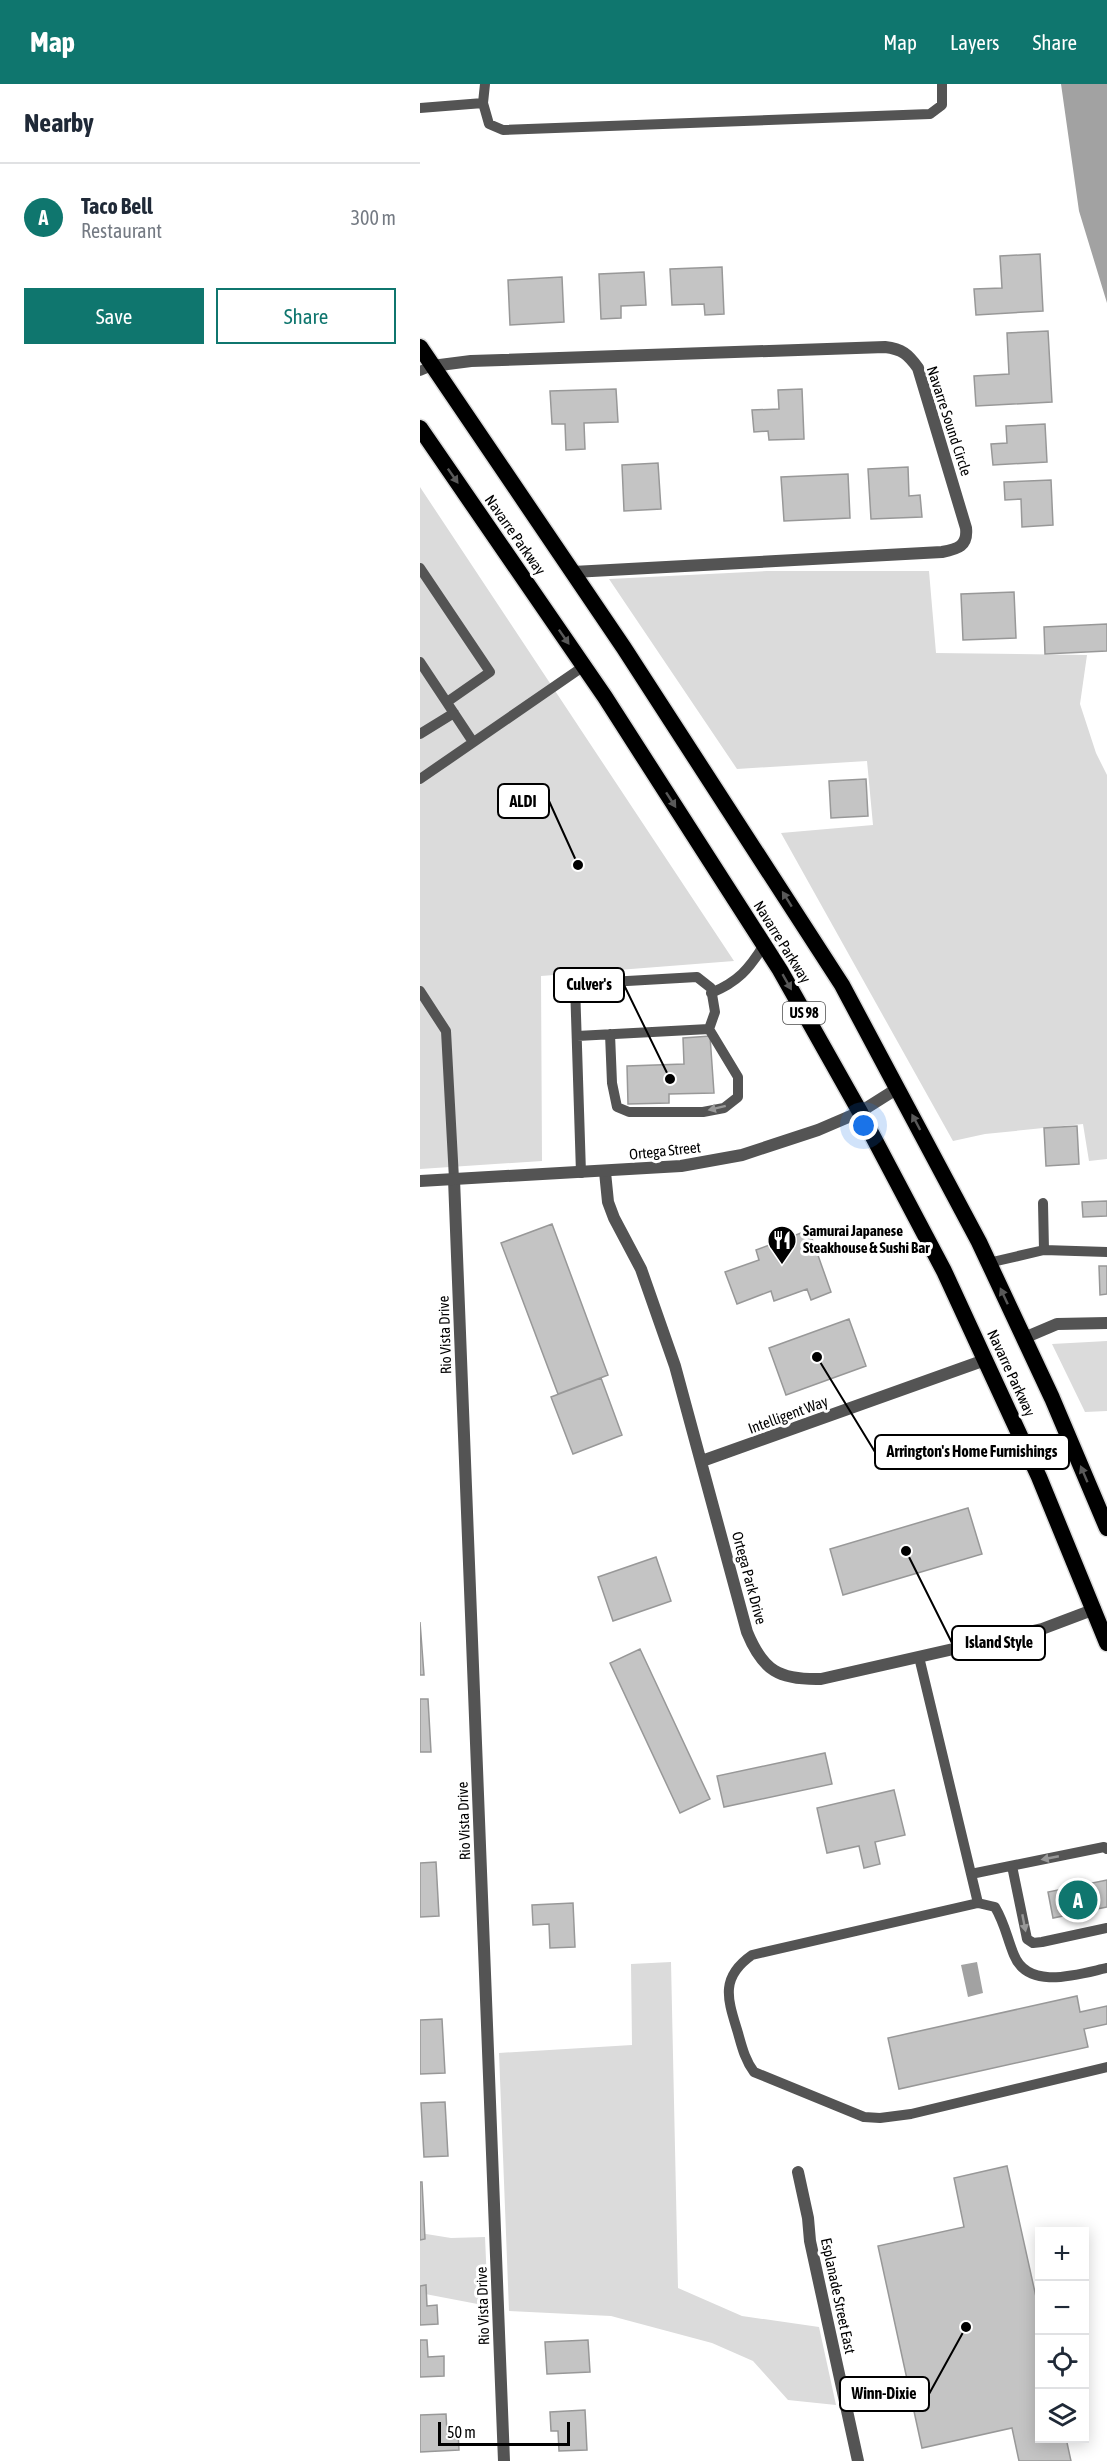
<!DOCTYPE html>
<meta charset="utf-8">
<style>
body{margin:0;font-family:"Asap Condensed",sans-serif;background:#f6f6f7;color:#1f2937}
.controls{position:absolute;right:18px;bottom:18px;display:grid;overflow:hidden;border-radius:0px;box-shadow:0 3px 15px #0003}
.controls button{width:54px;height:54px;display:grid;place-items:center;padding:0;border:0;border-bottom:2px solid #e0e1e3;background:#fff;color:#1f2937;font:30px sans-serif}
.scale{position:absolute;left:18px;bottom:15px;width:132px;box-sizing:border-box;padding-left:6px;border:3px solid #000;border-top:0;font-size:16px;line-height:21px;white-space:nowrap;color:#000;-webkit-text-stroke:4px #fff;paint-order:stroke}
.you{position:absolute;left:444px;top:1042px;width:21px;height:21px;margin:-15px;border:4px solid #fff;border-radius:50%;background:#1a73e8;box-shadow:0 0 0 9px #1a73e833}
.badge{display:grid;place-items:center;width:39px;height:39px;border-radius:50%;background:#0f766e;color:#fff;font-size:20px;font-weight:700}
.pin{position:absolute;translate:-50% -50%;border:3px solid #fff;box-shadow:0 2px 6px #0006}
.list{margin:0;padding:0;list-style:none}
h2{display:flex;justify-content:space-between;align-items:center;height:78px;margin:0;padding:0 24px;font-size:26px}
h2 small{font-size:20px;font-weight:400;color:#747a83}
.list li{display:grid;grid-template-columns:39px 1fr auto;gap:18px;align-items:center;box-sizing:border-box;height:108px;padding:0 24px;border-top:2px solid #e0e1e3}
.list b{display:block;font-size:22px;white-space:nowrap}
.list p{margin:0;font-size:20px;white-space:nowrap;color:#747a83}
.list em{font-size:20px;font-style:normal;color:#747a83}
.actions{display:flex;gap:12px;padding:18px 24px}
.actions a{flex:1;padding:14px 0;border:2px solid #0f766e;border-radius:0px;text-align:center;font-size:21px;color:#0f766e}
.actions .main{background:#0f766e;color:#fff}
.icon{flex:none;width:33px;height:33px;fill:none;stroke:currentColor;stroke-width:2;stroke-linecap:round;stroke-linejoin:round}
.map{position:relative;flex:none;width:687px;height:2377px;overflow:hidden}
header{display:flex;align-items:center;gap:36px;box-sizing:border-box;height:84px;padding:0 30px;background:#0f766e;color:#fff}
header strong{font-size:28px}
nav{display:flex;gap:33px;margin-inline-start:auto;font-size:21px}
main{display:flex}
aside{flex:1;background:#fff}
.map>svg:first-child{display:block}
.green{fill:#dbdbdb}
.water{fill:#a2a2a2}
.building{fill:#c4c4c4;stroke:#989898;stroke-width:1.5}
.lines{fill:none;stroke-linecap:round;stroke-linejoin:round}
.trunk-casing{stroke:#dbdbdb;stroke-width:19}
.service{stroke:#545454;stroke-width:10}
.minor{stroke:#545454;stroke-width:12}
.tertiary{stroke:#545454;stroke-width:12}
.trunk{stroke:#000;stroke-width:16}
.oneway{fill:#595959}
.oneway2{fill:#989898}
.labels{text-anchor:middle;stroke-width:6;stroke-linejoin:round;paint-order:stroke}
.shield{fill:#fff;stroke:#4c4c4c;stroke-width:1.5}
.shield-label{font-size:14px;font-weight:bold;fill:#000}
.street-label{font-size:15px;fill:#000;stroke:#fff}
.poi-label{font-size:15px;font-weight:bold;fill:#000;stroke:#fff;text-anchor:start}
.leader{fill:none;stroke:#000;stroke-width:2}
.callout-dot{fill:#000;stroke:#fff;stroke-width:2}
.callout{fill:#fff;stroke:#000;stroke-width:2}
.callout-label{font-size:16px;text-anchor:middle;font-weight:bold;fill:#000}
</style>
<header>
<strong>Map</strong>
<nav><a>Map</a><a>Layers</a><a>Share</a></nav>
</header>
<main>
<aside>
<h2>Nearby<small></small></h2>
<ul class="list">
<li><span class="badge">A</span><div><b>Taco Bell</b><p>Restaurant</p></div><em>300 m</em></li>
</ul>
<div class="actions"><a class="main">Save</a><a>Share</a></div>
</aside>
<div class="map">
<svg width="687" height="2377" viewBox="0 0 687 2377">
<rect width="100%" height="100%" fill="#fff"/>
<!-- green -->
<path class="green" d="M0 403 314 877 121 892 122 1077 0 1085Z
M347 487H509L516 569 667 571 660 620 676 669 687 691V1075L669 1077 663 1040 565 1050 533 1057 361 749 453 741 447 677 317 685 189 495Z
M687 1257V1327L665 1328 632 1260Z
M251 1878 258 2204 322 2232 399 2243 416 2321 368 2316 333 2277 292 2259 191 2232 89 2227 79 1969 212 1961 211 1880Z
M0 2149 31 2154 65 2153 68 2222 0 2209Z"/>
<!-- water -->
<path class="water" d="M641 0H687V219L659 127Z
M557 1878 563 1909 548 1913 541 1881Z"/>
<!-- building -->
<path class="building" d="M620 170 623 227 556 231 554 205 582 204 580 172Z
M302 183 304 230 285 231 284 220 252 221 250 185Z
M224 188 226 221 201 222V234L181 235 179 190Z
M142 193 144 238 90 241 88 196Z
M628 247 632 318 556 322 554 292 589 290 587 249Z
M196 305 198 338 164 339 165 365 146 366 145 340H132L130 307Z
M382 305 384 355 349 356 348 347 334 348 332 326 359 325 358 306Z
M625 340 627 378 573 381 571 360 587 359 586 342Z
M238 379 241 425 204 427 202 381Z
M488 383 489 412 500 411 502 433 451 435 448 385Z
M428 390 430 434 364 437 361 393Z
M631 396 633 441 602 443 601 415 585 416 584 398Z
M594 508 596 554 543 556 541 510Z
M687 540V567L625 570 624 543Z
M446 695 448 732 411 734 409 697Z
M290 952 294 1009 249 1010V1019L208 1020 207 982 264 980 263 954Z
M657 1042 659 1080 626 1082 624 1044Z
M687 1117V1132L663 1133 662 1118Z
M132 1140 188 1291 138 1310 81 1159Z
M389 1146 411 1208 391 1216 387 1205 354 1217 351 1207 317 1220 305 1188 339 1176 336 1166Z
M679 1182H687V1210L680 1211Z
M429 1235 446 1282 366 1311 349 1264Z
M181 1294 202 1351 153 1370 131 1313Z
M548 1424 562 1470 423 1511 410 1465Z
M236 1473 251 1517 193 1537 178 1493Z
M0 1538 4 1591H0Z
M220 1565 290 1715 260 1729 190 1579Z
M0 1615H8L11 1668H0Z
M405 1669 412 1700 304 1723 297 1692Z
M474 1706 485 1751 455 1758 460 1780 444 1784 439 1762 407 1769 397 1724Z
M16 1778 19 1832 0 1833V1779Z
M687 1796V1823L633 1834 628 1808Z
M153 1819 155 1863 130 1864 129 1840 113 1841 112 1821Z
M657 1912 660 1928 687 1922V1940L664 1945 668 1963 479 2005 468 1954Z
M22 1935 25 1989 0 1990V1936Z
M25 2018 28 2072 4 2073 1 2019Z
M587 2082 620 2231V2354H646L651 2377H599L592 2344 502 2364 458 2162 544 2143 534 2094Z
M0 2098H2L5 2155 0 2156Z
M6 2201 7 2222 17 2221 18 2240 0 2241V2202Z
M0 2256H7L8 2273 24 2272V2292L0 2293Z
M168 2256 170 2288 127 2290 125 2258Z
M165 2326 167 2366 139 2367 138 2347H131L130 2328Z
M26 2330 27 2348 38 2347 39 2366 0 2368V2331Z"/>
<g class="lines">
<!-- trunk casing -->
<g class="trunk-casing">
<path id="trunk" d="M0 263 204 564 422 901 559 1158 632 1314 687 1444
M0 344 185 613 360 886 440 1028 524 1187 565 1276 619 1393 687 1559"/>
</g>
<!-- service -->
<path class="service" d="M63 19 65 0
M0 24 63 19 69 40 83 46 510 30 522 21V0
M0 287 12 282
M0 484 70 588 27 618
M0 578 53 658
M0 650 34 629
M0 695 164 582
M0 907 26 947 34 1095
M291 909C318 898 329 885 344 861
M190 950 192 999 197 1023 209 1028H283L304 1024 318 1013V993L289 945
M157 952 289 945 295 928 291 904 277 893 155 900 161 1089
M623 1119 624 1166
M568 1179 624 1166 687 1168
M499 1573 558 1819 575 1823C585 1840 587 1854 594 1871 608 1907 659 1890 687 1884
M592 1782 607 1855 613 1859 622 1858 687 1844
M551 1790 684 1763 687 1765
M558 1819 332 1871C299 1894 308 1916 318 1949 322 1963 325 1976 334 1988L444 2033 460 2034 491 2030 687 1983"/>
<!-- minor -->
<path class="minor" d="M12 282 51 277 465 263C482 265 488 270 498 284L546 444C548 462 538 465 522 468L153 488
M185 1088 188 1118 194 1134 221 1185 255 1282 327 1548C343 1587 359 1596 401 1595L622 1545 675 1525
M34 1095 84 2377
M604 1254 637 1240 687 1239
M282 1377 565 1276
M378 2088 388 2134 390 2157 438 2377"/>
<!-- tertiary -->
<path class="tertiary" d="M0 1097 261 1082 322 1071 398 1046 440 1028 478 1004"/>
<!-- trunk -->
<use href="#trunk" class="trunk"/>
</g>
<!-- one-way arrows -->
<defs><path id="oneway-solid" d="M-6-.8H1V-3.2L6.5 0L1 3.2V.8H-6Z" transform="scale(1.5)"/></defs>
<g class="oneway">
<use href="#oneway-solid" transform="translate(33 392) rotate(55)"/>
<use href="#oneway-solid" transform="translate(144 553) rotate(55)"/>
<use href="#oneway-solid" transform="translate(251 716) rotate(57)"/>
<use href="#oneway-solid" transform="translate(367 815) rotate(-122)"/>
<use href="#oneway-solid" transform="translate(367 898) rotate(60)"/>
<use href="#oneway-solid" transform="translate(496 1038) rotate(-118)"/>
<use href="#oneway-solid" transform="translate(584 1212) rotate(-115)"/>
<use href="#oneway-solid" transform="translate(664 1390) rotate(-113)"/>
</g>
<g class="oneway2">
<use href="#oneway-solid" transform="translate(297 1024) rotate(166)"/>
<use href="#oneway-solid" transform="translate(630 1774) rotate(169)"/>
<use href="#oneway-solid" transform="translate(604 1839) rotate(79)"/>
</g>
<!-- icons -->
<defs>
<g id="restaurant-pin" transform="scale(1.5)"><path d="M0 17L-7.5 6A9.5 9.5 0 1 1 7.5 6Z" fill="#000" stroke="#fff"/><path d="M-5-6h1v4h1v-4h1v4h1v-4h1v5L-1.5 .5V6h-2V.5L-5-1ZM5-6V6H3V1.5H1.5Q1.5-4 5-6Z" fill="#fff"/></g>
</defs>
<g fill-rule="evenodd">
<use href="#restaurant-pin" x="362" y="1156"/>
</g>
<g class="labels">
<!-- shield labels -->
<rect class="shield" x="363" y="918" width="42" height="22" rx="4.5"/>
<g class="shield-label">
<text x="384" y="934">US 98</text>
</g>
<!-- street labels -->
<g class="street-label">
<text transform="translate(529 337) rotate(72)" y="5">Navarre Sound Circle</text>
<text transform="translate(95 451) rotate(55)" y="5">Navarre Parkway</text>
<text transform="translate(362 858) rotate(58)" y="5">Navarre Parkway</text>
<text transform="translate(245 1067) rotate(-6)" y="5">Ortega Street</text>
<text transform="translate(25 1251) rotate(-92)" y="5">Rio Vista Drive</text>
<text transform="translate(591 1289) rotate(65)" y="5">Navarre Parkway</text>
<text transform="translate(368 1331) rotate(-20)" y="5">Intelligent Way</text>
<text transform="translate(329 1494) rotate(75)" y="5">Ortega Park Drive</text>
<text transform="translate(44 1737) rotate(-92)" y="5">Rio Vista Drive</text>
<text transform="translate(418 2212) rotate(78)" y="5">Esplanade Street East</text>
<text transform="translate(63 2222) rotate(-92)" y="5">Rio Vista Drive</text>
</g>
<!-- poi labels -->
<g class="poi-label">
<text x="383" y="1152">Samurai Japanese<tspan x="383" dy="17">Steakhouse &amp; Sushi Bar</tspan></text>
</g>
</g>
<!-- callouts -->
<path class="leader" d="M158 781L129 717M250 995L204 901M397 1273L455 1368M486 1467L532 1559M546 2243L509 2310"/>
<g class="callout-dot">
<circle cx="158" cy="781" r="6"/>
<circle cx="250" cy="995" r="6"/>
<circle cx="397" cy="1273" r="6"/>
<circle cx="486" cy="1467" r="6"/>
<circle cx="546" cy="2243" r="6"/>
</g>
<g class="callout">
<rect x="78" y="700" width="51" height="34" rx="6"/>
<rect x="134" y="884" width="70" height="34" rx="6"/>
<rect x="455" y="1351" width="194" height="34" rx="6"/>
<rect x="532" y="1542" width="93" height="34" rx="6"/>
<rect x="420" y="2293" width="89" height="34" rx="6"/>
</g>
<g class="callout-label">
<text x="103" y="723">ALDI</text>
<text x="169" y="906">Culver's</text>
<text x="552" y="1373">Arrington's Home Furnishings</text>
<text x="579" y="1564">Island Style</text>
<text x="464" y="2315">Winn-Dixie</text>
</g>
</svg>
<div class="controls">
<button>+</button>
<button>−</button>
<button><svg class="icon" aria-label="locate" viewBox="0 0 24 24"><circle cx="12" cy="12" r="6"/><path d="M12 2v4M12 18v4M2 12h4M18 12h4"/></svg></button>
<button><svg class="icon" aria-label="layers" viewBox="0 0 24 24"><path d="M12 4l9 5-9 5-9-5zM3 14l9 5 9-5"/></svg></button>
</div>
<div class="scale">50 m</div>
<div class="you"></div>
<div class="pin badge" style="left:658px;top:1816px">A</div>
</div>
</main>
